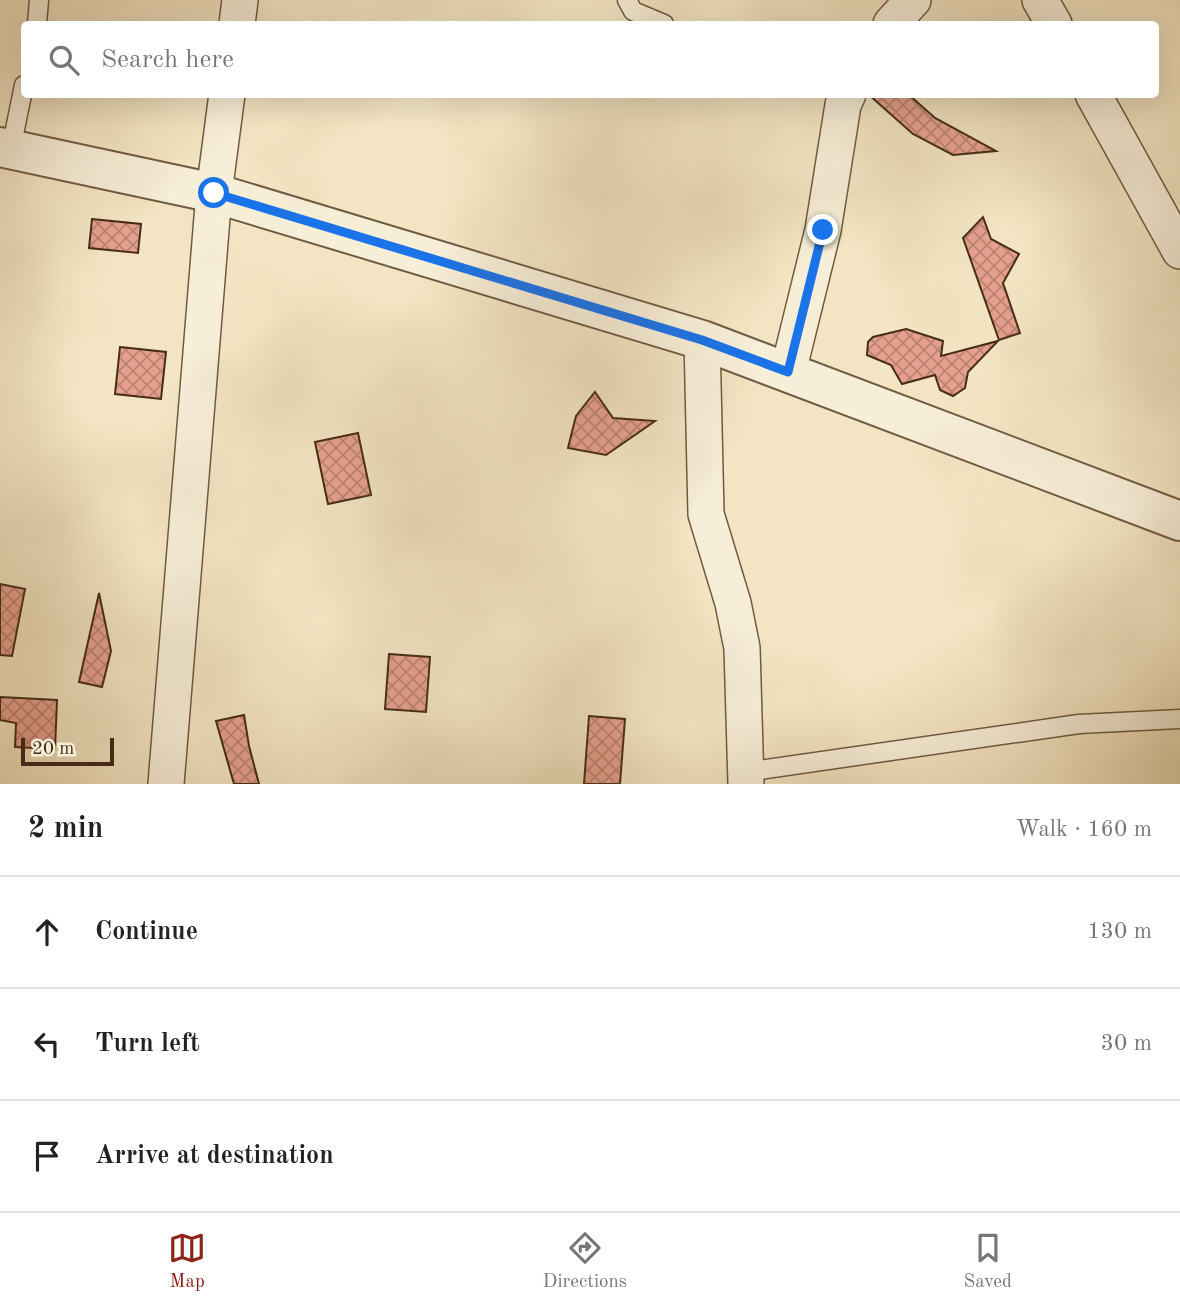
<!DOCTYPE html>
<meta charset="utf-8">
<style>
body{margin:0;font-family:"Old Standard TT",serif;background:#f6f6f6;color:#222}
.scale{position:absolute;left:21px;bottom:18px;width:93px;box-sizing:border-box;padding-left:7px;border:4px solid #462c17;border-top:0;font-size:19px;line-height:24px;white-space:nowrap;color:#462c17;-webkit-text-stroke:5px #f7eed8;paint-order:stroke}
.stop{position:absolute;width:21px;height:21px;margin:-16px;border:5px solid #1a73e8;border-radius:50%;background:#fff}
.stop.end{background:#1a73e8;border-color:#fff;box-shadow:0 2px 7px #0008}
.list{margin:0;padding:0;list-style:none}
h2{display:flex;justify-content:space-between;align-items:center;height:91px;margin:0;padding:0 28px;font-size:30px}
h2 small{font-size:23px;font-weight:400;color:#767676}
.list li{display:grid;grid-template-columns:46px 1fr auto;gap:21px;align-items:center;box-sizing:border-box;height:112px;padding:0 28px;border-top:2px solid #e0e0e0}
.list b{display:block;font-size:26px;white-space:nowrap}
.list em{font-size:23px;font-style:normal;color:#767676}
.icon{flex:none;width:38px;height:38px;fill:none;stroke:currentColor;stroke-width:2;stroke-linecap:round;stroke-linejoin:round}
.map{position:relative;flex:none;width:1180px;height:784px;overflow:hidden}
.search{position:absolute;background:#fff;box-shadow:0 7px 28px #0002;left:21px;right:21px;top:21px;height:77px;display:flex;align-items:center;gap:18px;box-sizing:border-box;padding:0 24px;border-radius:7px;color:#767676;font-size:26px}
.sheet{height:427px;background:#fff}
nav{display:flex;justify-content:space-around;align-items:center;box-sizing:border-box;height:98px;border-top:2px solid #e0e0e0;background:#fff;font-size:19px;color:#767676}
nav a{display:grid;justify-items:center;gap:4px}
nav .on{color:#8f2418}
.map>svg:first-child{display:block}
.building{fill:url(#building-cross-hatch);stroke:#462c17;stroke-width:2}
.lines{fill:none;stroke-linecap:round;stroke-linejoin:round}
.service-casing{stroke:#715a42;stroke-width:21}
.minor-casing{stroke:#715a42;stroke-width:38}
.tertiary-casing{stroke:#715a42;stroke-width:42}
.service{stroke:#f7eed8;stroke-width:18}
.minor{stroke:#f7eed8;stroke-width:35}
.tertiary{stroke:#f7eed8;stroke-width:38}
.route{stroke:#1a73e8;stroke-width:9}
</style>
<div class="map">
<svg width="1180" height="784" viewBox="0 0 1180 784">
<defs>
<pattern id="building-cross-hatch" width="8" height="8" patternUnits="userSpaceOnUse" patternTransform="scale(1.75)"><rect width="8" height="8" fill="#e6a18e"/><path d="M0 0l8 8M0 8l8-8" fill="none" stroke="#bc8373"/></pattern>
</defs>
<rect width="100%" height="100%" fill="#f3e5c3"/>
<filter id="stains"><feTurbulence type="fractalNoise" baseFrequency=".00286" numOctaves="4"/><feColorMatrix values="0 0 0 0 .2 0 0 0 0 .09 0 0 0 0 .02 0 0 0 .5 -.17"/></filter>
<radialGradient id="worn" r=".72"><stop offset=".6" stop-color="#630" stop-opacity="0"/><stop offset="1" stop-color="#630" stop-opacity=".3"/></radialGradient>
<!-- building -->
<path class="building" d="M868 94H908L935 118 996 151 953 155 913 134Z
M983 217 991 239 1019 254 1003 283 1020 333 999 340 963 238Z
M92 219 141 224 138 253 89 248Z
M906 329 943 341 941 356 998 341 968 372 965 388 953 396 940 390 935 375 902 384 891 365 867 355 868 342 873 337Z
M120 347 166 352 161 399 115 394Z
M595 392 613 418 655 421 606 455 568 448 576 416Z
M358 433 371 495 328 504 315 442Z
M0 584 25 589 12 656 0 655Z
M99 593 111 651 102 687 79 682Z
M389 654 430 657 426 712 385 709Z
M0 697 57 700 55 749 15 747 16 723 0 720Z
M244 715 249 746 259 784H234L216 721Z
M589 716 625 719 620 784H584Z"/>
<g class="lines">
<!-- service casing -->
<g class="service-casing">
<path id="service" d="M627 0 633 11 664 24
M37 24 39 0
M11 149 24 85
M745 772 1079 724 1180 719"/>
</g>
<!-- minor casing -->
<g class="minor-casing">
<path id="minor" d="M1040 0 1054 24
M237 24 240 0
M891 24 913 0
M1093 94 1180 251
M702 340 706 514 733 603 742 648 746 784
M788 372 823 230 843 105 848 94
M166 784 214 193 227 94"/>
</g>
<!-- tertiary casing -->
<g class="tertiary-casing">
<path id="tertiary" d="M0 147 214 193 702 340 1180 521"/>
</g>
<!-- service -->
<use href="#service" class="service"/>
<!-- minor -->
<use href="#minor" class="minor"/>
<!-- tertiary -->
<use href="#tertiary" class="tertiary"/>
</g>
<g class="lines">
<!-- route -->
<path class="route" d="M214 193 702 340 788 372 823 230"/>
</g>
<rect width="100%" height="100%" filter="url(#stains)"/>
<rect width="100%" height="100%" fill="url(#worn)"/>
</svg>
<div class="scale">20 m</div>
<div class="stop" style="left:214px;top:193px"></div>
<div class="stop end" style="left:823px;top:230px"></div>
<div class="search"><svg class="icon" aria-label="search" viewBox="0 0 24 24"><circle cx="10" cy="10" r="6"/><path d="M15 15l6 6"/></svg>Search here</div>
</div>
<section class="sheet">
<h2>2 min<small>Walk · 160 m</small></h2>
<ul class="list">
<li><svg class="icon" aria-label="ahead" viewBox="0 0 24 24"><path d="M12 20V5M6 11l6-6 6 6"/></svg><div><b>Continue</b></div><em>130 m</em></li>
<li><svg class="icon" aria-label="left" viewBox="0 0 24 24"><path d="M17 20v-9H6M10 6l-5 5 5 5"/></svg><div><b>Turn left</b></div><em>30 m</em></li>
<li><svg class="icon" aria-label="arrive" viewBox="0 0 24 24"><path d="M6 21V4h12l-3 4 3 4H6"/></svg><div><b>Arrive at destination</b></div></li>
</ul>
</section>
<nav>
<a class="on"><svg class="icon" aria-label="map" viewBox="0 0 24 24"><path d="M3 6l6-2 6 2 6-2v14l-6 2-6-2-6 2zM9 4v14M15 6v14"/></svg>Map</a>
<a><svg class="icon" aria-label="directions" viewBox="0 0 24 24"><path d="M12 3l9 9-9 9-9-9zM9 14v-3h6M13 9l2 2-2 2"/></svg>Directions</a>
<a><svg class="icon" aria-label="saved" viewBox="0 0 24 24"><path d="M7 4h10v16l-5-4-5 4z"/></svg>Saved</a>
</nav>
